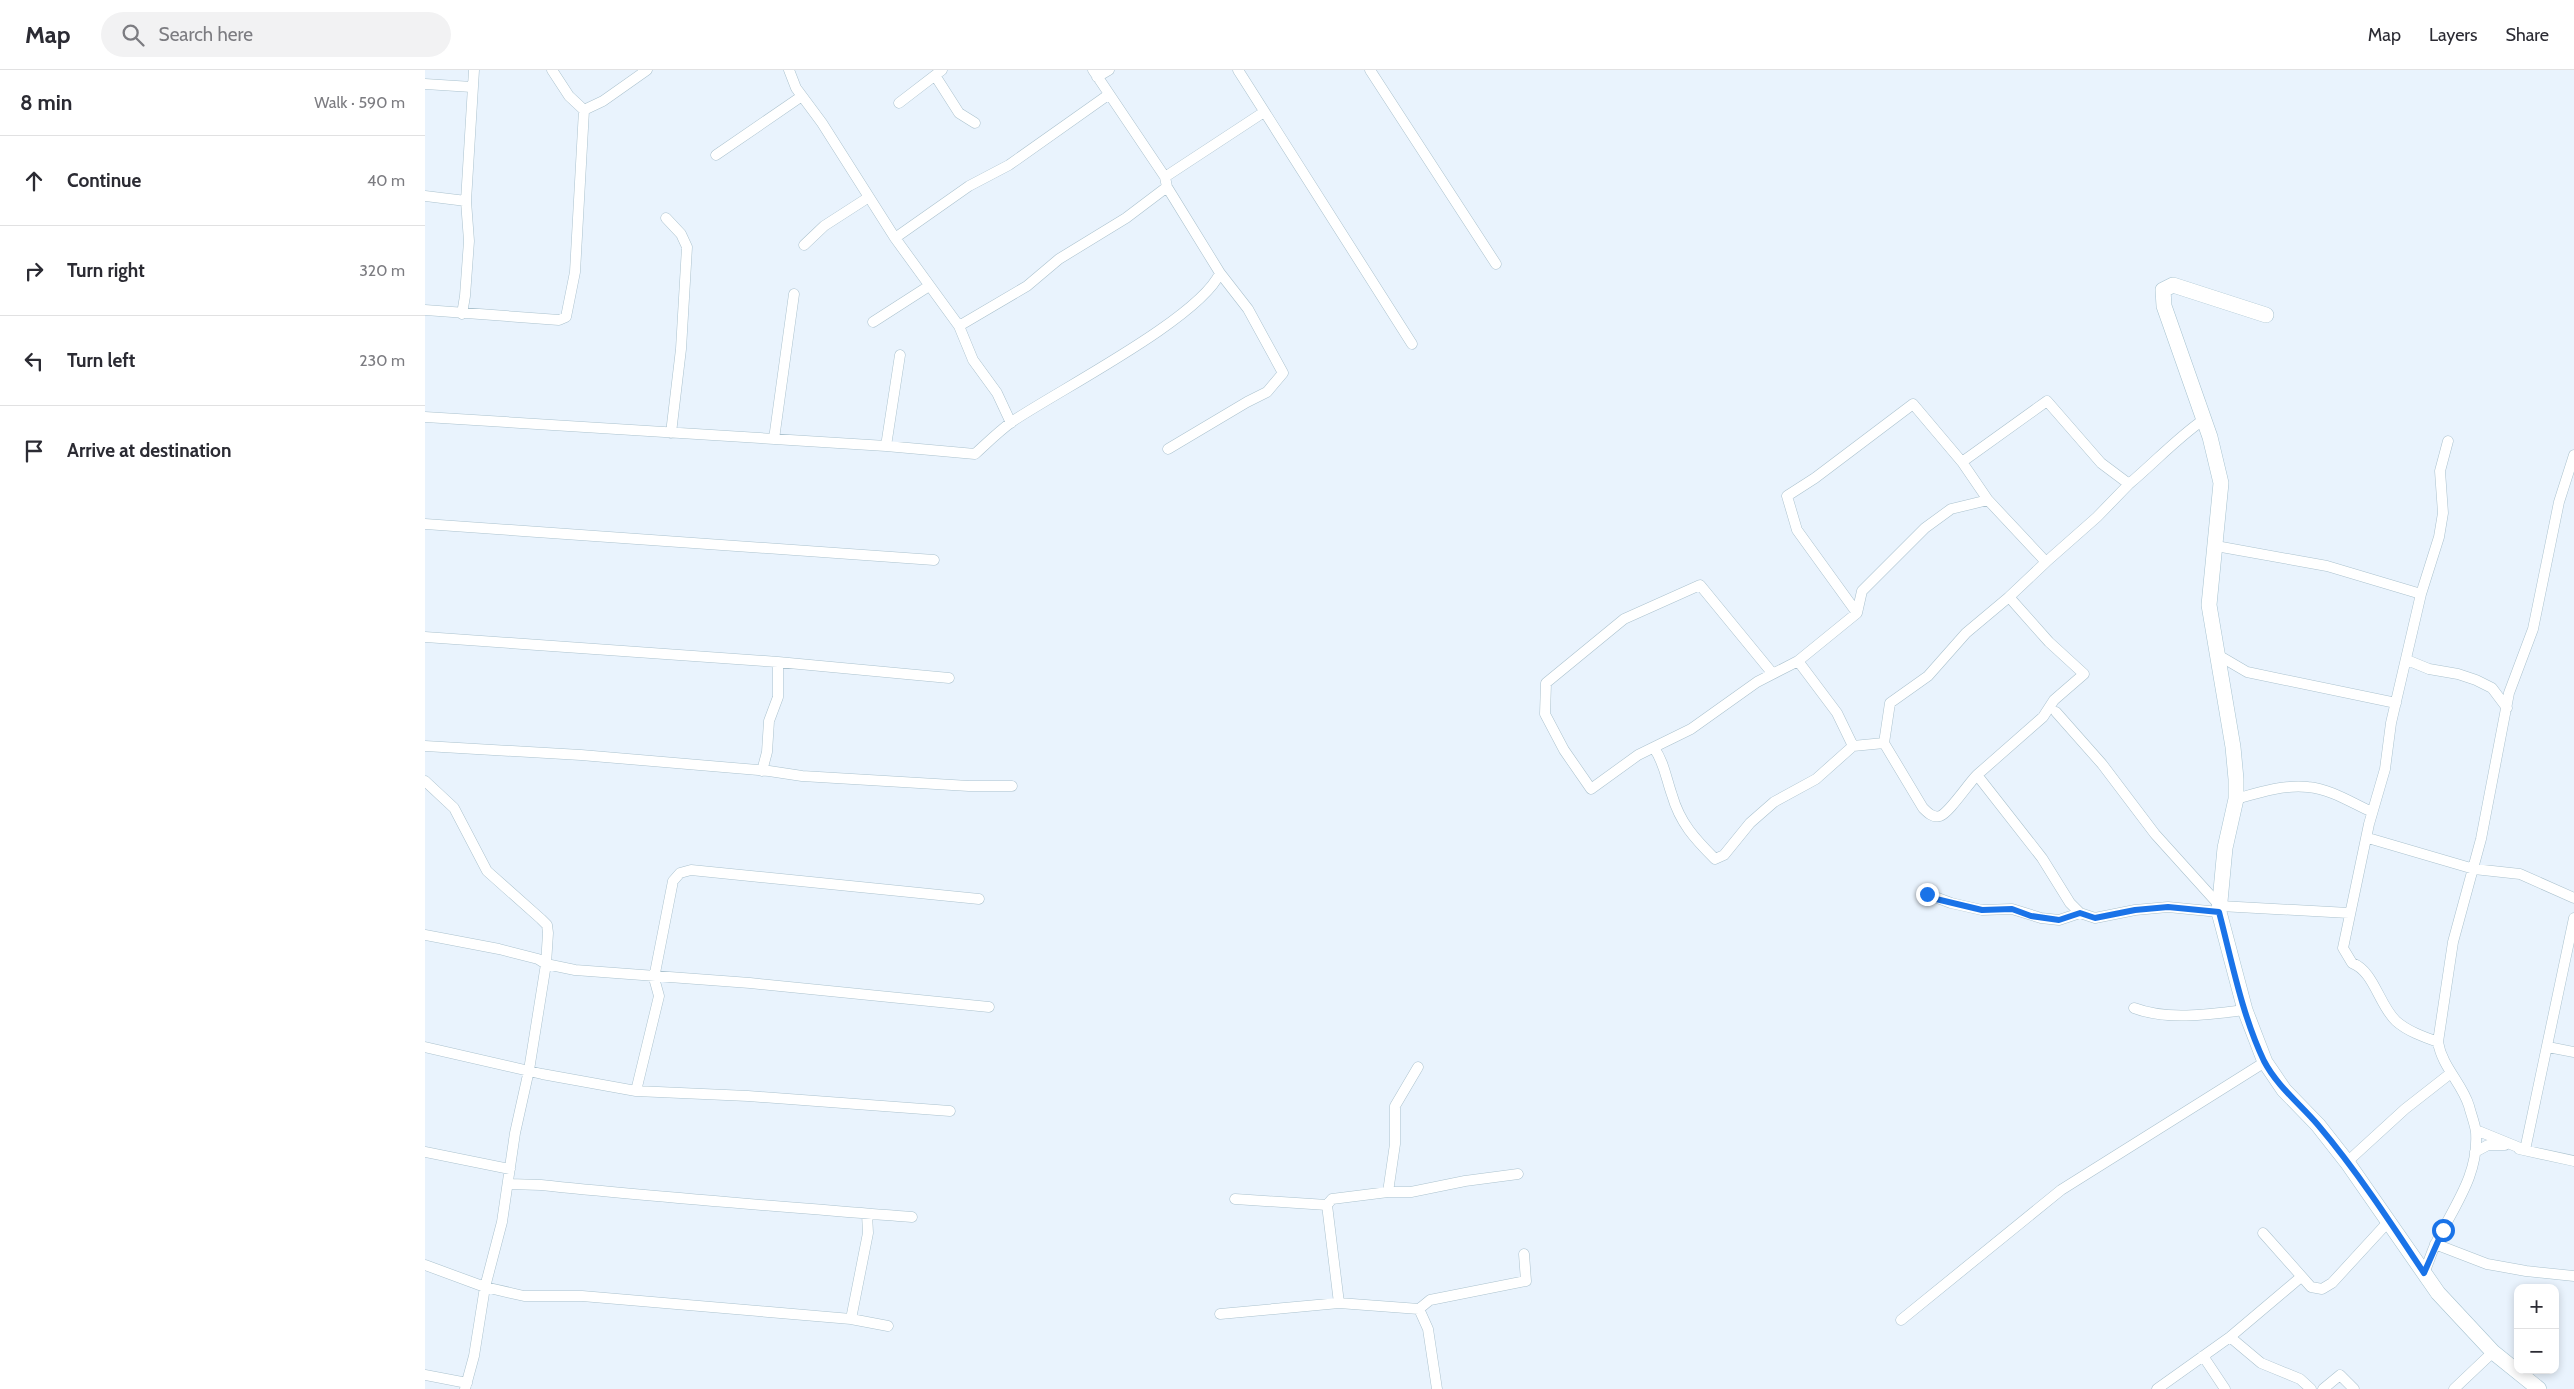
<!DOCTYPE html>
<meta charset="utf-8">
<style>
body{margin:0;font-family:Cabin,sans-serif;background:#f2f2f3;color:#2b2b33}
.controls{position:absolute;right:15px;bottom:15px;display:grid;overflow:hidden;border-radius:10px;box-shadow:0 2px 8px #0003}
.controls button{width:45px;height:45px;display:grid;place-items:center;padding:0;border:0;border-bottom:1px solid #e1e1e2;background:#fff;color:#2b2b33;font:25px sans-serif}
.stop{position:absolute;width:15px;height:15px;margin:-11px;border:4px solid #1a73e8;border-radius:50%;background:#fff}
.stop.end{background:#1a73e8;border-color:#fff;box-shadow:0 1px 5px #0008}
.list{margin:0;padding:0;list-style:none}
h2{display:flex;justify-content:space-between;align-items:center;height:65px;margin:0;padding:0 20px;font-size:21px}
h2 small{font-size:16px;font-weight:400;color:#7c7c81}
.list li{display:grid;grid-template-columns:32px 1fr auto;gap:15px;align-items:center;box-sizing:border-box;height:90px;padding:0 20px;border-top:1px solid #e1e1e2}
.list b{display:block;font-size:19px;white-space:nowrap}
.list em{font-size:16px;font-style:normal;color:#7c7c81}
.icon{flex:none;width:28px;height:28px;fill:none;stroke:currentColor;stroke-width:2;stroke-linecap:round;stroke-linejoin:round}
.map{position:relative;flex:none;width:2149px;height:1319px;overflow:hidden}
header{display:flex;align-items:center;gap:30px;box-sizing:border-box;height:70px;padding:0 25px;background:#fff;border-bottom:1px solid #e1e1e2}
header strong{font-size:24px}
nav{display:flex;gap:28px;margin-inline-start:auto;font-size:18px}
.search{width:350px;height:45px;background:#f2f2f3;display:flex;align-items:center;gap:12px;box-sizing:border-box;padding:0 18px;border-radius:28px;color:#7c7c81;font-size:19px}
main{display:flex}
aside{flex:1;background:#fff}
.map>svg:first-child{display:block}
.lines{fill:none;stroke-linecap:round;stroke-linejoin:round}
.street-casing{stroke:#abc2ce;stroke-width:11}
.secondary-casing{stroke:#a6c2cf;stroke-width:16}
.street{stroke:#fff;stroke-width:10}
.secondary{stroke:#fff;stroke-width:15}
.route{stroke:#1a73e8;stroke-width:6}
</style>
<header>
<strong>Map</strong>
<div class="search"><svg class="icon" aria-label="search" viewBox="0 0 24 24"><circle cx="10" cy="10" r="6"/><path d="M15 15l6 6"/></svg>Search here</div>
<nav><a>Map</a><a>Layers</a><a>Share</a></nav>
</header>
<main>
<aside>
<h2>8 min<small>Walk · 590 m</small></h2>
<ul class="list">
<li><svg class="icon" aria-label="ahead" viewBox="0 0 24 24"><path d="M12 20V5M6 11l6-6 6 6"/></svg><div><b>Continue</b></div><em>40 m</em></li>
<li><svg class="icon" aria-label="right" viewBox="0 0 24 24"><path d="M7 20v-9h11M14 6l5 5-5 5"/></svg><div><b>Turn right</b></div><em>320 m</em></li>
<li><svg class="icon" aria-label="left" viewBox="0 0 24 24"><path d="M17 20v-9H6M10 6l-5 5 5 5"/></svg><div><b>Turn left</b></div><em>230 m</em></li>
<li><svg class="icon" aria-label="arrive" viewBox="0 0 24 24"><path d="M6 21V4h12l-3 4 3 4H6"/></svg><div><b>Arrive at destination</b></div></li>
</ul>
</aside>
<div class="map">
<svg width="2149" height="1319" viewBox="0 0 2149 1319">
<rect width="100%" height="100%" fill="#e9f3fd"/>
<g class="lines">
<!-- street casing -->
<g class="street-casing">
<path id="street" d="M127 0 144 26 159 40 178 31 222 0
M364 0 371 18 397 53 470 168
M668 0 740 107 742 117
M813 0 987 274
M945 0 1071 194
M511 7 534 43 550 53
M672 7 684 0
M0 14 47 17
M474 33 517 0
M291 85 377 26
M740 107 839 42
M0 126 41 131
M241 148 256 164 262 177 256 279 246 363
M379 175 399 156 444 127
M0 240 134 250 141 247 150 202 159 40
M37 244 40 226 44 171 41 131 49 0
M448 252 504 216
M534 256 470 168 544 116 584 95 683 25
M0 347 461 376 550 384C562 373 574 361 588 351 634 320 775 248 795 203L742 117 701 148 634 189 602 216 534 256 548 290 572 323 586 353
M349 369 369 224
M461 376 475 285
M743 379 822 332 842 322 858 303 823 239 795 203
M1704 414C1729 393 1751 369 1778 350
M0 454 509 490
M1791 476 1902 496 1996 524
M1621 492 1672 447 1704 414 1676 393 1622 331 1537 392 1563 430 1526 439 1500 458 1437 521 1432 543 1373 591 1412 643 1428 676 1459 673 1498 738C1503 743 1508 748 1515 746 1524 743 1543 714 1552 705L1617 788 1645 833 1655 843 1670 848 1710 840 1743 837 1794 842
M1432 543 1372 460 1362 426 1390 408 1488 334 1537 392
M0 567 353 592 524 608
M1793 585 1822 602 1971 633
M1982 590 2004 599 2033 604 2051 610 2067 618 2082 638
M1348 604 1275 515 1199 549 1121 613 1120 644 1139 680 1166 719 1213 685 1266 659 1332 612 1373 591
M1631 642 1677 694 1730 764 1795 836 1924 843
M1459 673 1465 633 1503 606 1541 563 1584 527
M0 676 156 685 344 701 377 706 544 716H587
M1229 678C1239 692 1241 708 1247 725 1255 753 1270 769 1290 789L1299 785 1325 753 1349 732 1391 709 1428 676
M337 701 342 682 344 651 353 627V592
M1552 705 1618 647 1629 630 1659 604 1624 572 1584 527 1621 492 1563 430
M0 711 29 738 62 801 116 849 122 855 123 863 121 894 104 1000 90 1063 77 1152 60 1217 49 1286 40 1319
M1811 729C1832 723 1860 714 1883 717 1906 719 1927 733 1947 742
M1943 768 2049 799 2095 804 2149 828
M1502 824 1526 833 1557 840 1587 839 1616 848 1634 850 1655 843
M0 865 74 879 113 889 121 894 150 900 325 913 564 937
M1709 938C1743 951 1784 944 1820 940
M2013 972C1999 967 1982 961 1971 951 1954 935 1949 901 1927 893L1918 878 1944 754 1960 699 1966 653 1996 524 2014 467 2018 443 2015 401 2023 371
M0 977 117 1004 211 1021 323 1026 525 1041
M2123 977 2149 982
M211 1021 234 926 229 908 248 811 255 803 266 800 554 829
M2051 1060 2100 1080 2149 848
M2094 1079 2149 1091
M0 1082 85 1099
M2050 1082 2063 1075H2080
M1922 1092 1980 1039 2026 1003
M84 1114 116 1115C239 1128 363 1137 487 1147
M963 1122 970 1074V1036L993 997
M810 1129 902 1135
M1838 1163 1886 1217 1897 1219 1907 1213 1964 1151
M2010 1174 2062 1194 2101 1201 2149 1206
M0 1195 60 1217 99 1226H157L426 1249 463 1256
M1999 1203C2003 1194 2006 1184 2010 1175 2028 1137 2054 1106 2051 1062 2050 1054 2046 1044 2044 1036 2037 1013 2017 997 2013 972L2028 872 2056 769 2084 623 2108 559 2134 432 2149 385
M914 1233 902 1135 907 1129 963 1122H986L1040 1111 1093 1104
M994 1239 1005 1230 1101 1211 1099 1184
M994 1239 1003 1259 1012 1319
M795 1244 914 1233 994 1239
M426 1249 443 1163 442 1144
M1476 1250 1636 1120 1840 992
M1805 1267 1836 1293 1875 1309 1886 1319
M1778 1286 1800 1319
M0 1305 42 1313
M1732 1319 1805 1267 1876 1207
M1898 1319 1915 1305 1929 1319
M2029 1319 2068 1282"/>
</g>
<!-- secondary casing -->
<g class="secondary-casing">
<path id="secondary" d="M1841 245 1748 215 1738 220 1739 236 1785 367 1796 413 1784 535 1808 677 1811 709V729L1800 778 1794 842 1820 940 1840 992 1859 1020 1893 1055 1922 1092 2013 1223 2068 1282 2114 1319"/>
</g>
<!-- street -->
<use href="#street" class="street"/>
<!-- secondary -->
<use href="#secondary" class="secondary"/>
</g>
<g class="lines">
<!-- route -->
<path class="route" d="M1502 824 1511 829 1557 840 1587 839 1606 846 1634 850 1655 843 1670 848 1710 840 1743 837 1794 842C1807 892 1817 945 1839 991 1852 1016 1875 1034 1893 1055 1932 1101 1966 1153 1999 1203L2018 1160"/>
</g>
</svg>
<div class="controls">
<button>+</button>
<button>−</button>
</div>
<div class="stop" style="left:2018px;top:1160px"></div>
<div class="stop end" style="left:1502px;top:824px"></div>
</div>
</main>
